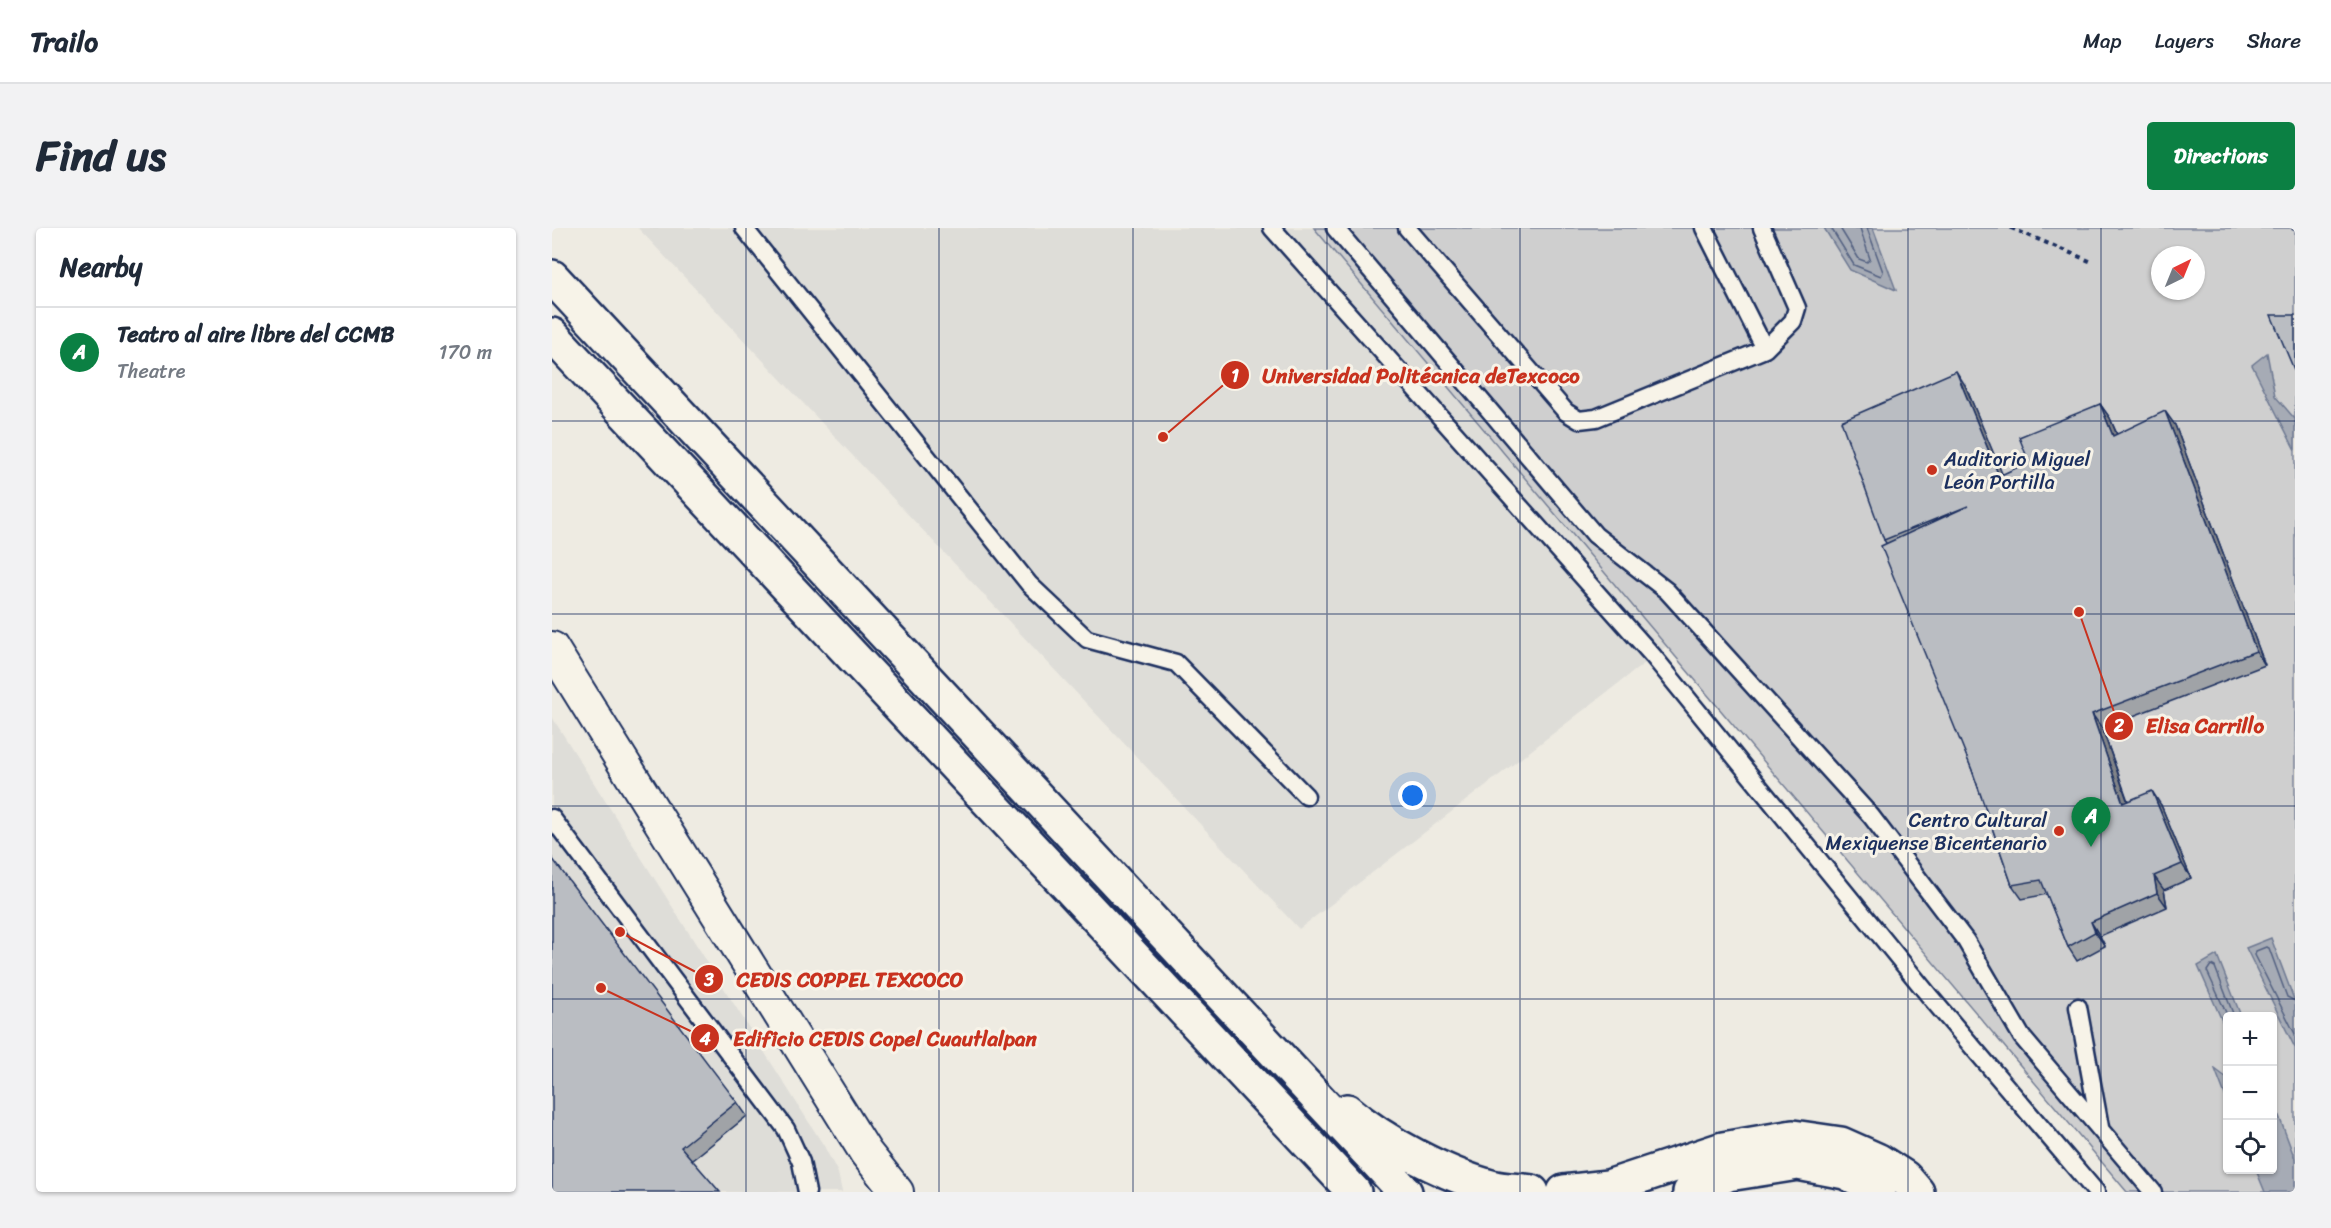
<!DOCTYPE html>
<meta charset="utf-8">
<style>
body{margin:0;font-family:Sriracha,sans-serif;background:#f2f2f3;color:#1f2937}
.controls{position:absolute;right:18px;bottom:18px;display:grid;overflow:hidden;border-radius:6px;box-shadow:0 2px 4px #0004}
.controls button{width:54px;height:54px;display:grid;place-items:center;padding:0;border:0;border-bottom:2px solid #e0e1e3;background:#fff;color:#1f2937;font:30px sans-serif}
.compass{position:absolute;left:1599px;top:18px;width:54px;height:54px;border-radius:50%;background:#fff;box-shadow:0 2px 4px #0004;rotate:43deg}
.you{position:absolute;left:861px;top:568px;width:21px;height:21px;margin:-15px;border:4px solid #fff;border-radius:50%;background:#1a73e8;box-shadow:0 0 0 9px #1a73e833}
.badge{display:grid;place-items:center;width:39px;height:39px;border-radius:50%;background:#0b8043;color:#fff;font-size:20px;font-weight:700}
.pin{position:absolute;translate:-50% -50px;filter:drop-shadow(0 2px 3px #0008)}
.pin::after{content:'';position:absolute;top:32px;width:21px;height:18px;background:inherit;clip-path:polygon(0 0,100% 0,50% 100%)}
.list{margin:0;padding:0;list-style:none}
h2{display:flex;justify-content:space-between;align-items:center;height:78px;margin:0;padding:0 24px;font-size:26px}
h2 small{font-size:20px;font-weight:400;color:#747a83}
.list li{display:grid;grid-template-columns:39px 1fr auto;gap:18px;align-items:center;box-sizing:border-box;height:90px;padding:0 24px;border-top:2px solid #e0e1e3}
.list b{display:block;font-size:22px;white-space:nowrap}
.list p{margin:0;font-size:20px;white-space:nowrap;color:#747a83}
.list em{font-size:20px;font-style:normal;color:#747a83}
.icon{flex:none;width:33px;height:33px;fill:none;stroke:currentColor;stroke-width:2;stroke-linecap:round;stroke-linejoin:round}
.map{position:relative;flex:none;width:1743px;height:964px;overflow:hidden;border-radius:6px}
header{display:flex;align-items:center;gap:36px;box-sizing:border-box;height:84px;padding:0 30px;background:#fff;border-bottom:2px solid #e0e1e3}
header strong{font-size:28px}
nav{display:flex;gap:33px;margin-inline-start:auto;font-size:21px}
.intro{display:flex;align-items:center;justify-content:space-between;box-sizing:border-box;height:144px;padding:0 36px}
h1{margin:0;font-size:42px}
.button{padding:15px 27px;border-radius:6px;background:#0b8043;color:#fff;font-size:21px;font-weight:700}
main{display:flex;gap:36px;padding:0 36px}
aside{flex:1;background:#fff;border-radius:6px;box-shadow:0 2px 4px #0004}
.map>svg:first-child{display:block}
.built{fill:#deddd8}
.green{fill:#cfcfcf;stroke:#757f96;stroke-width:1.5;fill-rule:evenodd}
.water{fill:#a6abb5;stroke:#6e7992;stroke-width:1.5}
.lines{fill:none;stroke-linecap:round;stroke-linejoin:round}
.shore{stroke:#536181;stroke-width:1.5}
.lane-casing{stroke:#1b2f5e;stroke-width:21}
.street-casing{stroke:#1b2f5e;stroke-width:36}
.highway-casing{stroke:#1b2f5e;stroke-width:38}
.path{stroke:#1b2f5e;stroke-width:4;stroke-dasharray:4.5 4.5;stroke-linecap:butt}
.lane{stroke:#f7f3e8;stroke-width:16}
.street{stroke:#f7f3e8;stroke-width:32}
.highway{stroke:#f7f3e8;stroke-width:33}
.wall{fill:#a0a3a7;stroke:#1b2f5e;stroke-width:1.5}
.shaded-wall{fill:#828488;stroke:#1b2f5e;stroke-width:1.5}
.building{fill:#babdc2;stroke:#1b2f5e;stroke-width:1.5}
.grid{fill:none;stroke:#1b2f5e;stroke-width:1.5;stroke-opacity:0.55}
.poi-dot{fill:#c8321e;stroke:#f7f3e8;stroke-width:2}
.labels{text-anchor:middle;stroke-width:6;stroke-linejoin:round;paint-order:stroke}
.poi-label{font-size:20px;fill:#1b2f5e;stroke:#f7f3e8;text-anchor:start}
.leader{fill:none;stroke:#c8321e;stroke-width:2}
.callout-dot{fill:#c8321e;stroke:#f7f3e8;stroke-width:2}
.mark-label{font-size:18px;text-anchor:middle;font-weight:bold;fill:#fff}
.callout-label{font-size:21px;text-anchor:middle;font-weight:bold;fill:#c8321e;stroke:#f7f3e8;stroke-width:6;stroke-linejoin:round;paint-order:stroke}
</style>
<header>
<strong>Trailo</strong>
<nav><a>Map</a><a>Layers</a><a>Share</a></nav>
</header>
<div class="intro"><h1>Find us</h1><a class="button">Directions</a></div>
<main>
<aside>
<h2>Nearby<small></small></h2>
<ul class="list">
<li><span class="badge">A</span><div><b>Teatro al aire libre del CCMB</b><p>Theatre</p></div><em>170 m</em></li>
</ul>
</aside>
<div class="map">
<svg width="1743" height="964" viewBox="0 0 1743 964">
<rect width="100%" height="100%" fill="#eeebe2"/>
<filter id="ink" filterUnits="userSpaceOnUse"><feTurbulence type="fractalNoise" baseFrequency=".0167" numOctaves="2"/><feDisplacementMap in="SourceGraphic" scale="12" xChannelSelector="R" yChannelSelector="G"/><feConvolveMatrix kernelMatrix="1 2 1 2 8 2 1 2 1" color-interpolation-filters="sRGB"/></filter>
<g filter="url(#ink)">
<!-- built -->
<path class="built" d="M86 0H762L1115 418 747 701Z
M0 489 272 918 286 945 290 964H0Z"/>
<!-- green -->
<path class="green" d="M762 0H1743V964H1575ZM1608 27H1644V63H1608ZM1676 788H1720V942H1676Z"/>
<!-- water -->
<path class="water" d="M1272 0H1321L1344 62 1298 42Z
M1715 125 1723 168 1743 191V222L1700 137Z
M1719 710 1743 774V820L1694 720Z
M1665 727 1689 788H1676L1675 804 1646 738Z
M1663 841 1675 850V872Z
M1721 872 1743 931V964H1713L1704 942H1720Z"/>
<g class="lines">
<!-- shore -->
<path class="shore" d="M1279 0 1302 37 1329 48 1331 44 1315 0
M1288 0 1307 31 1315 34 1318 31 1308 0
M1743 773 1735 769 1717 720 1714 719 1704 723 1703 727 1743 806
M1676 789 1655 743 1659 737 1663 739 1682 788"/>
<!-- lane casing -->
<g class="lane-casing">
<path id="lane" d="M192 0 477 356 535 411 624 435 754 568
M720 0 1101 428 1379 770 1544 964
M783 0 1043 307 1115 363 1319 588 1414 713 1470 809 1601 964
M855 0 1014 184 1027 192 1044 190 1213 121 1152 0
M1210 0 1245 80 1241 93 1213 121
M0 590 234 901 249 934 255 964
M1526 779 1548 899"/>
</g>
<!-- street casing -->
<g class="street-casing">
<path id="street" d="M0 420 314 925 345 964"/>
</g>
<!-- highway casing -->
<g class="highway-casing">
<path id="highway" d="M0 49 853 964
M0 107 802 964
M795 883C831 914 894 947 939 959 952 963 967 962 980 964
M1012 964 1056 959 1171 921 1241 909 1289 916 1325 932 1353 950 1365 964
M1138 964 1176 946 1246 935 1293 944 1319 957 1327 964"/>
</g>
<!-- path -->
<path class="path" d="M1459 0 1540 34
M1740 0 1743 1"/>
<!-- lane -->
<use href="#lane" class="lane"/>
<!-- street -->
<use href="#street" class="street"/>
<!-- highway -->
<use href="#highway" class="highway"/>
</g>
<!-- wall -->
<path class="wall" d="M1413 157 1450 247 1477 234 1548 176 1558 190 1565 206 1623 197 1713 437 1550 500 1576 573 1609 577 1639 650 1612 662 1615 679 1548 708 1553 718 1525 733 1516 719 1495 666 1470 671 1460 657 1420 542 1334 315 1332 312Z
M185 874 195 888 140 932 0 964Z"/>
<!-- shaded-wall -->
<path class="shaded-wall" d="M1404 143 1413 157 1457 262 1447 248Z
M1548 176 1558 190 1571 222 1561 208Z
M1613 183 1623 197 1713 437 1704 423Z
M1540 486 1550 500 1581 589 1571 575Z
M1600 563 1609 577 1639 650 1630 636Z
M1602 648 1612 662 1615 679 1605 665Z
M1539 694 1548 708 1553 718 1543 704Z"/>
<!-- building -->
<path class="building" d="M1719 87H1743V144Z
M1404 143 1447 248 1477 234 1467 209 1548 176 1561 208 1613 183 1704 423 1540 486 1571 575 1600 563 1630 636 1602 648 1605 665 1539 694 1543 704 1516 719 1489 652 1460 657 1420 542 1329 318 1416 278 1332 312 1289 193Z
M0 630 185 874 129 919 168 964H0Z"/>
</g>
<!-- grid -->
<path class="grid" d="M194 0V964M387 0V964M581 0V964M775 0V964M968 0V964M1162 0V964M1356 0V964M1549 0V964M0 193H1743M0 386H1743M0 578H1743M0 771H1743"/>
<!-- markers -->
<g class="poi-dot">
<circle cx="1380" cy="242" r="6"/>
<circle cx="1507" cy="603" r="6"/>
</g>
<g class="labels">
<!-- poi labels -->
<g class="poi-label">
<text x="1392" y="238">Auditorio Miguel<tspan x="1392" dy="23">León Portilla</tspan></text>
<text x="1495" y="599" text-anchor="end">Centro Cultural<tspan x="1495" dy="23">Mexiquense Bicentenario</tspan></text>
</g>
</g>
<!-- callouts -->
<path class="leader" d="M611 209L683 147M1527 384L1567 498M68 704L157 751M49 760L153 810"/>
<g class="callout-dot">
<circle cx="611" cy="209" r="6"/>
<circle cx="1527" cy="384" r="6"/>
<circle cx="68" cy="704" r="6"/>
<circle cx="49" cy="760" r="6"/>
<circle cx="683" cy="147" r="15"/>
<circle cx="1567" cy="498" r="15"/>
<circle cx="157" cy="751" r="15"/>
<circle cx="153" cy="810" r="15"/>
</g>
<g class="mark-label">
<text x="683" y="154">1</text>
<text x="1567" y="504">2</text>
<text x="157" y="758">3</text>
<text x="153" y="817">4</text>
</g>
<g class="callout-label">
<text x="869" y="155">Universidad Politécnica deTexcoco</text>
<text x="1653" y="505">Elisa Carrillo</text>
<text x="298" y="759">CEDIS COPPEL TEXCOCO</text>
<text x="333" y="818">Edificio CEDIS Copel Cuautlalpan</text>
</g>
</svg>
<div class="controls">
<button>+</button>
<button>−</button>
<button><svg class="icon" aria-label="locate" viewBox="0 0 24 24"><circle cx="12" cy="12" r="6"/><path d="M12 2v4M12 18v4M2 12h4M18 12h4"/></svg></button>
</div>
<svg class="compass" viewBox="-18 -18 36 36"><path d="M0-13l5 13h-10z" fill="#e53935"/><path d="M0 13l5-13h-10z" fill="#747a83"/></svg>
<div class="you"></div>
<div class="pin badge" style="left:1539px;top:619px">A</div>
</div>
</main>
